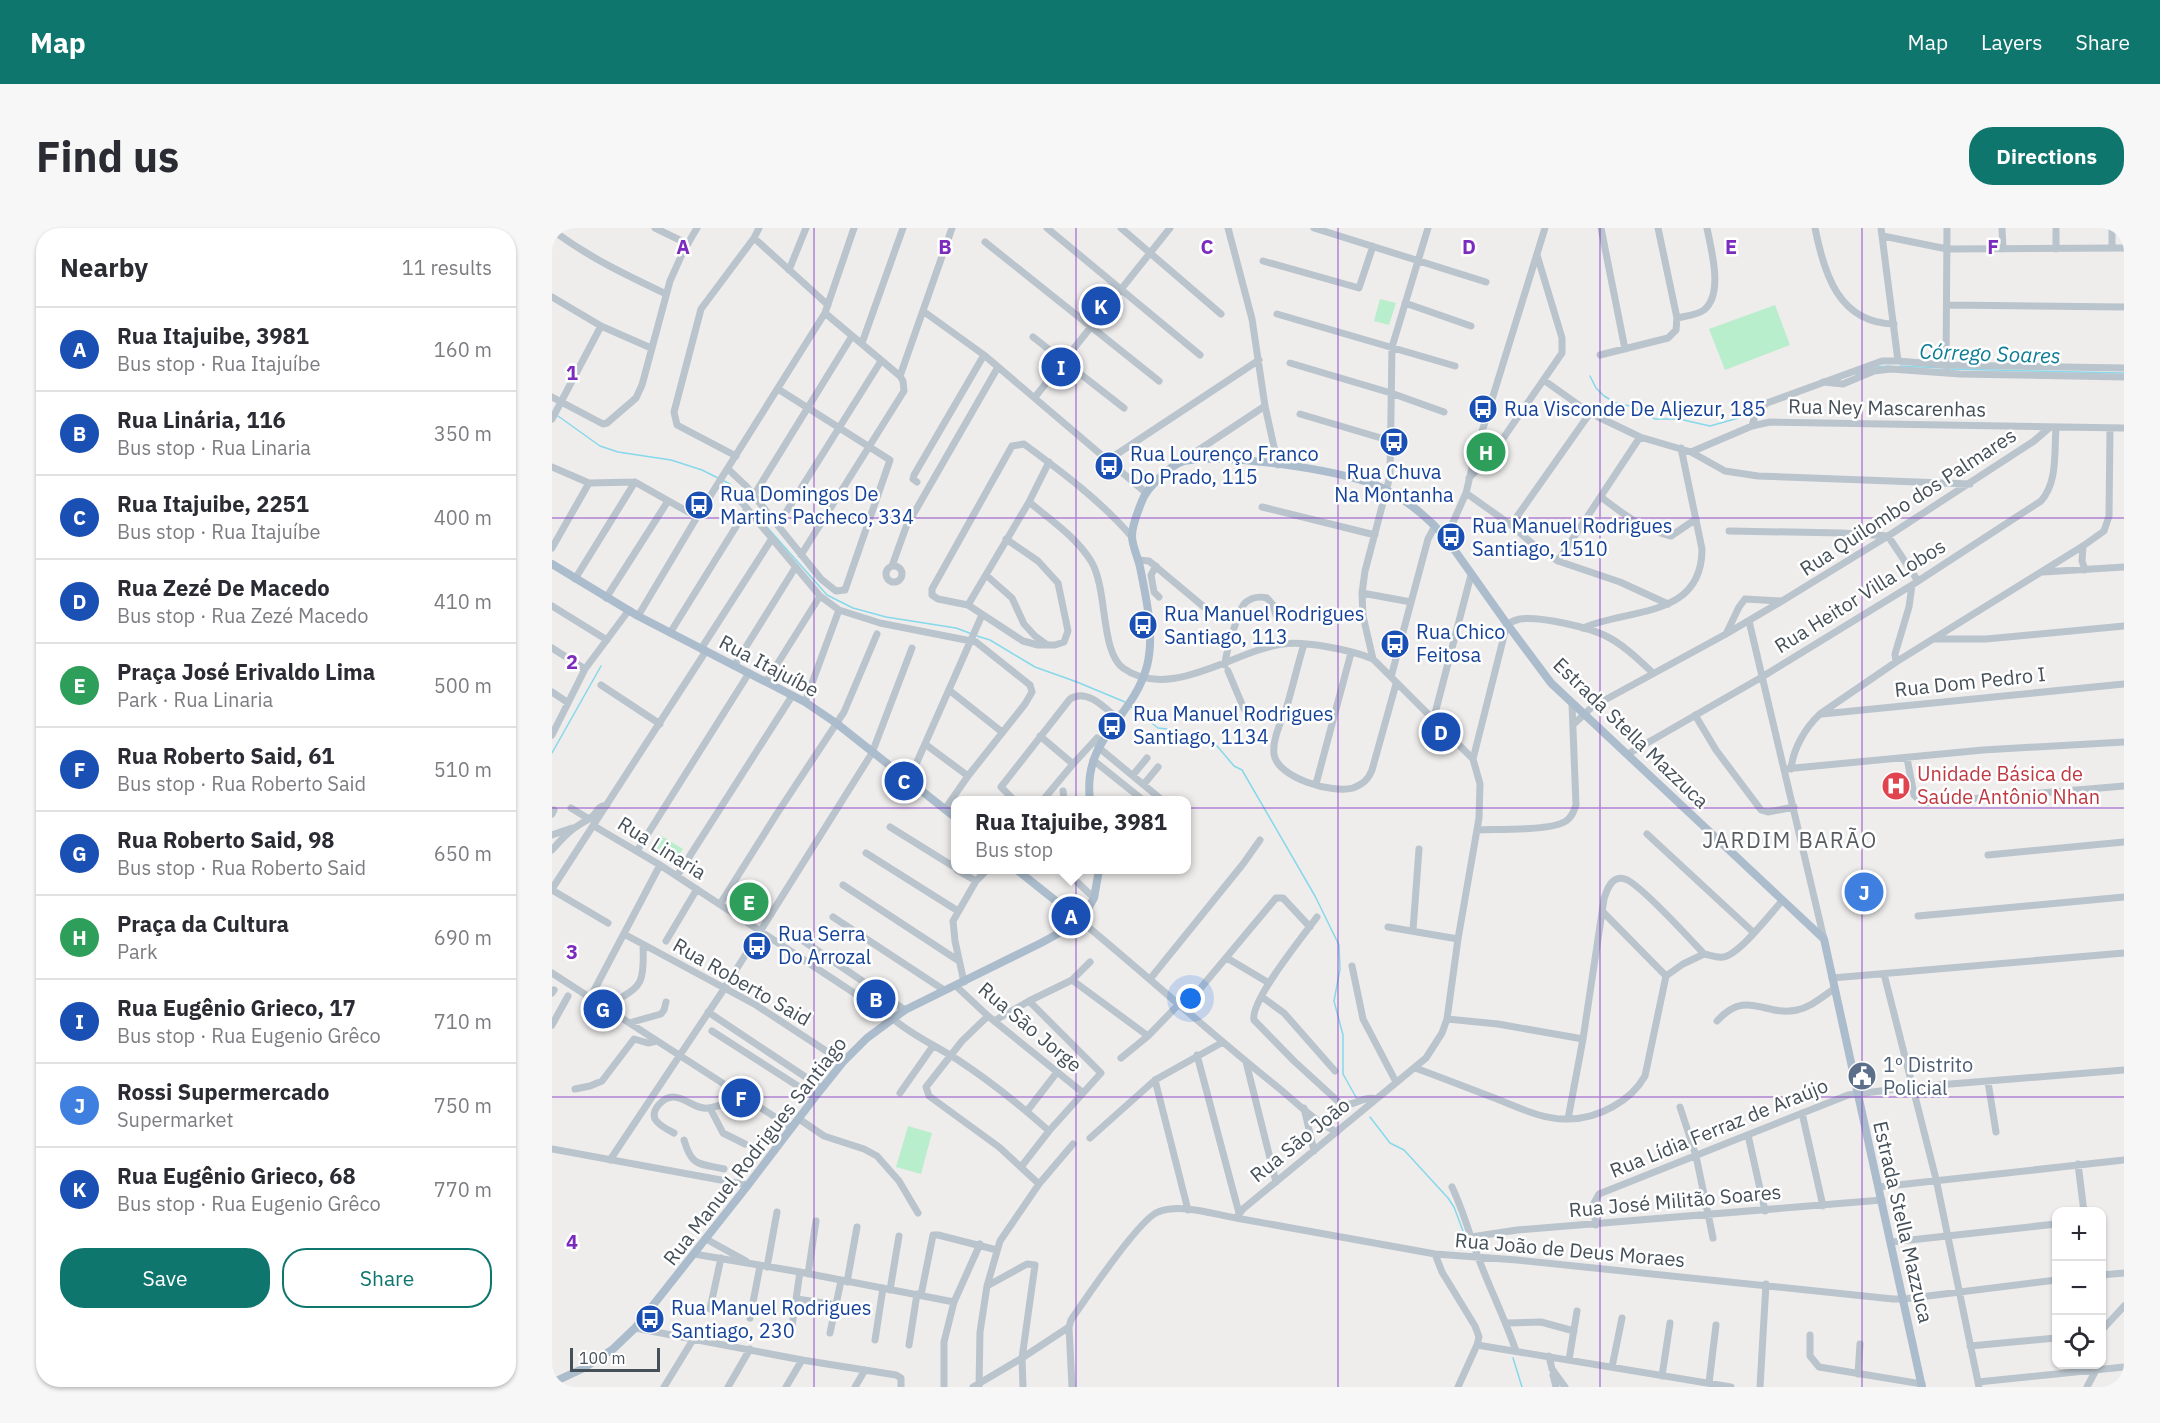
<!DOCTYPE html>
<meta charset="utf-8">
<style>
body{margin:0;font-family:"IBM Plex Sans",sans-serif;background:#f7f7f7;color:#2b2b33}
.controls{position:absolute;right:18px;bottom:18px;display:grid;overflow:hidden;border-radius:12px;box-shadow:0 2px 4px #0004}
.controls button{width:54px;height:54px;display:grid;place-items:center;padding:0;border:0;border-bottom:2px solid #e1e1e2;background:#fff;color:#2b2b33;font:30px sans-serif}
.scale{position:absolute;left:18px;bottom:15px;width:90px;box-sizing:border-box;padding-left:6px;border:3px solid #455059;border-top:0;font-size:16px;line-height:21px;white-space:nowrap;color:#455059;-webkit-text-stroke:4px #fff;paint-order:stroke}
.you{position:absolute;left:639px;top:771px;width:21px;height:21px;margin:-15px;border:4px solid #fff;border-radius:50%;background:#1a73e8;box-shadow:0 0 0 9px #1a73e833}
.badge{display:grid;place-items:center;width:39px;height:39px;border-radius:50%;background:#0f766e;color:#fff;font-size:20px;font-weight:700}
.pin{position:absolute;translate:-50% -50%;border:3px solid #fff;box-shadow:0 2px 6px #0006}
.popup{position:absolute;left:399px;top:568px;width:240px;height:78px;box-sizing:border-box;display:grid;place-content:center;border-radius:12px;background:#fff;filter:drop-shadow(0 2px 4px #0005);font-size:20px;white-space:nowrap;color:#7c7c81}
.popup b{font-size:22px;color:#2b2b33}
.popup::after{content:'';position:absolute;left:50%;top:100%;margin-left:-12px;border:12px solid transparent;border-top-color:#fff}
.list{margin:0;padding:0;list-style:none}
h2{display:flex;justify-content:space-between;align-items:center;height:78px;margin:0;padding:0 24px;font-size:26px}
h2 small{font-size:20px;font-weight:400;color:#7c7c81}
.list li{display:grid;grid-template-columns:39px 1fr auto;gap:18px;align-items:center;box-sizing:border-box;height:84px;padding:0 24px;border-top:2px solid #e1e1e2}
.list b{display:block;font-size:22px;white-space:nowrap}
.list p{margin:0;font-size:20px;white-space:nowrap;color:#7c7c81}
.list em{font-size:20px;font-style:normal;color:#7c7c81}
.actions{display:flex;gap:12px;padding:18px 24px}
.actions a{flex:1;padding:14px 0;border:2px solid #0f766e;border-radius:24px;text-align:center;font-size:21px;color:#0f766e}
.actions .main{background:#0f766e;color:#fff}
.icon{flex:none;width:33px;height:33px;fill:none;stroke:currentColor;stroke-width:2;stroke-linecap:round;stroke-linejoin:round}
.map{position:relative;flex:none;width:1572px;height:1159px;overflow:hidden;border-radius:24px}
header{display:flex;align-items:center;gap:36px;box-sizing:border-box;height:84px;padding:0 30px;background:#0f766e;color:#fff}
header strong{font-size:28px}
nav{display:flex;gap:33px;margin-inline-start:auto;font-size:21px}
.intro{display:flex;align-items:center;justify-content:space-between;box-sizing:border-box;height:144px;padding:0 36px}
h1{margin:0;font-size:42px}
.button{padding:15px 27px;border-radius:24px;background:#0f766e;color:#fff;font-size:21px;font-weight:700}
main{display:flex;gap:36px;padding:0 36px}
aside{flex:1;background:#fff;border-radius:24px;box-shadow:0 2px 4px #0004}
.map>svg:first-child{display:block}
.green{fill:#b9eecc}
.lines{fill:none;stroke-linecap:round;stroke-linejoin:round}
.stream{stroke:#86d8eb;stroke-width:1.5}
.minor{stroke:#bac4cc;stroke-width:7}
.major{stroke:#abbccc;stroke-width:8}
.grid{fill:none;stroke:#7b2cbf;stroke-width:1.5;stroke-opacity:0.55}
.labels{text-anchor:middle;stroke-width:5;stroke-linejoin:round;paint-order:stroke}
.street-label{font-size:20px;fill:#455059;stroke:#fff}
.transit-label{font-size:20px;fill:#164399;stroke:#fff;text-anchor:start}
.health-label{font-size:20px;fill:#be3a42;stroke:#fff;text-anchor:start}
.service-label{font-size:20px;fill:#4e5e75;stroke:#fff;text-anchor:start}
.water-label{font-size:21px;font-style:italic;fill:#0d7c95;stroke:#fff}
.quarter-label{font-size:22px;letter-spacing:1.5px;fill:#595d61;stroke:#fff}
.grid-label{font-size:20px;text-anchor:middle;font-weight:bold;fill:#7b2cbf;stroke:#fff;stroke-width:5;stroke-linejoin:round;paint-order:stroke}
</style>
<header>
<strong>Map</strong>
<nav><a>Map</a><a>Layers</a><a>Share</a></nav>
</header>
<div class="intro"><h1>Find us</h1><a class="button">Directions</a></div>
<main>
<aside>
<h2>Nearby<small>11 results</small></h2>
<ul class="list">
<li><span class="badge" style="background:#1a4fb4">A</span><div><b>Rua Itajuibe, 3981</b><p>Bus stop · Rua Itajuíbe</p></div><em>160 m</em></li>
<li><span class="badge" style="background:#1a4fb4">B</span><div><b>Rua Linária, 116</b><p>Bus stop · Rua Linaria</p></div><em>350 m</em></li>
<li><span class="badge" style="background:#1a4fb4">C</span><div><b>Rua Itajuibe, 2251</b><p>Bus stop · Rua Itajuíbe</p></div><em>400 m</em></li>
<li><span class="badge" style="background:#1a4fb4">D</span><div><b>Rua Zezé De Macedo</b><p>Bus stop · Rua Zezé Macedo</p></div><em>410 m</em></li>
<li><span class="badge" style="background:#2e9e5b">E</span><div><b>Praça José Erivaldo Lima</b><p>Park · Rua Linaria</p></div><em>500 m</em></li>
<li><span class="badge" style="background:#1a4fb4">F</span><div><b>Rua Roberto Said, 61</b><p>Bus stop · Rua Roberto Said</p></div><em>510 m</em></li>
<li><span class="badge" style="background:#1a4fb4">G</span><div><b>Rua Roberto Said, 98</b><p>Bus stop · Rua Roberto Said</p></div><em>650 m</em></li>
<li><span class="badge" style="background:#2e9e5b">H</span><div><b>Praça da Cultura</b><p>Park</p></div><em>690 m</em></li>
<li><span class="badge" style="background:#1a4fb4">I</span><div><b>Rua Eugênio Grieco, 17</b><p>Bus stop · Rua Eugenio Grêco</p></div><em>710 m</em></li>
<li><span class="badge" style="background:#3f7fe0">J</span><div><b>Rossi Supermercado</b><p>Supermarket</p></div><em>750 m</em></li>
<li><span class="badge" style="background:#1a4fb4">K</span><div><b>Rua Eugênio Grieco, 68</b><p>Bus stop · Rua Eugenio Grêco</p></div><em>770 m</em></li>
</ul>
<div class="actions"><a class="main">Save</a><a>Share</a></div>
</aside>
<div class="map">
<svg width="1572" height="1159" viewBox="0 0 1572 1159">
<rect width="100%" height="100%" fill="#efecec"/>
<!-- green -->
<path class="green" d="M828 71 844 75 837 97 822 93Z
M1223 77 1238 117 1173 142 1157 101Z
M108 607 131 621 122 633H117L103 624V615Z
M190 655 217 672 204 692 200 693 176 677Z
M356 898 380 905 369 946 344 939Z"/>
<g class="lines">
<!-- stream -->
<path class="stream" d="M1348 138 1391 140
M1324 139 1337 138
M1396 141 1572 145
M1304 147 1311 144
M1038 148 1044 160 1052 168 1064 175 1082 179 1103 191H1127L1158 198 1197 187
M6 188 48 218 66 224 119 232 150 242 166 250
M170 252 178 256 183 262
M214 298 275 367 301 380 334 389 404 400 420 406
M425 408 438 412 483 439 525 454 573 474
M579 479 606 500 624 502 660 512 682 538 690 542 763 668 787 717 788 741 782 773 791 807V846L805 871
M0 525 49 438
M818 889 838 915 852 922 896 970 902 979 917 1019
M961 1130 970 1159"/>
<!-- minor -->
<path class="minor" d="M103 0 136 16
M495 0 648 127
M569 0 669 86
M676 0 700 91 713 178 726 237
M762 0 934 54
M1049 0 1073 121
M1263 0C1272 46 1287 95 1342 96
M1329 0 1346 133
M1450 0 1451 21
M0 2C38 30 72 46 114 66
M1331 8 1395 21 1572 20
M202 10 276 77
M433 14 607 153
M1560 20V0
M1504 21V0
M711 33 807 60 821 18
M237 42 254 0
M0 69 49 98 99 120
M853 75 919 98
M1395 77 1572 79
M371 83 432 127 593 264
M725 86 903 138
M1125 90C1134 88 1145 87 1152 82 1172 66 1159 21 1155 0
M481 109 572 180
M310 115 351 0
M1048 127 1116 110 1124 102 1125 90 1106 0
M738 135 839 165 892 184
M1394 141 1395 0
M348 148 400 0
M993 153 1038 185 1088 209 1139 224 1173 243 1206 248 1418 256
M1271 154 1291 156 1322 143 1339 141 1408 146 1572 149
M0 169 51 196 55 195 84 170 90 157 118 53 131 24 145 0
M483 169 618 0
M748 186 839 213
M0 191 49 98
M1200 198 1204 184 1215 175 1330 133H1346L1394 137 1572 140
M1139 224 1200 198 1218 194 1572 200
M184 228 125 197 122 184 149 81 202 10 207 0
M556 232 707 132
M630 233 713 178
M0 239 37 255 83 254 145 289
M176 241 194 258 269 351 284 363 293 362 338 232 226 161
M917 250 941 225 1010 125V110L985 27
M365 254 361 251 362 247 432 127
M166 256 182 265 268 368 287 382 328 395 424 414 478 457 480 464 473 476 416 548 393 581
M914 265 959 297 983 318 1006 333 1068 354 1116 376
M202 267 300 108
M1049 269C1071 286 1092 302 1119 308L1144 291
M477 274C499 292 524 309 539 333 556 361 548 423 571 440 618 474 683 422 731 416 753 413 800 422 821 431
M710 279 823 307
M226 297 329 133
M959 297 1038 185
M1177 303 1290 305 1336 308 1366 353
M894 310 914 265 924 223 993 0
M454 311 486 333 506 355 516 403 512 414 503 417H486L471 413 416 377 386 371 380 367V361L460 218 472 216C510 244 549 273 580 309
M1531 318 1530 333 1533 342
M0 320 37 255
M249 327 352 163 351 153 348 148 273 85
M586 332 597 333 658 384
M1006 333 1088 209
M340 338 354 299 446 139
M604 338 599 347 602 364 607 369
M334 346a8 8 0 1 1 16 0a8 8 0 1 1-16 0Z
M1491 344 1572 339
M434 347 460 370 472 396 483 408 494 416
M23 351 83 254
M810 365 859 374
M54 370 116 273
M416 377 477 274 497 234
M0 378 55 412
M86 388 145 289 273 85 302 0
M1197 393 1272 711
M1031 400C1076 380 1150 391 1150 321L1129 220
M118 405 195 281
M1174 406 1187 379 1193 371 1230 373
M1383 411H1434L1572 398
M752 416C746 436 741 457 735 478 730 492 720 511 722 526 725 550 781 566 801 560 811 556 816 552 820 542L844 456
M0 420 33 441
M149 421 219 312
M1344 434 1343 426 1357 379 1360 357
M673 437C673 427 686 384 692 376 698 370 707 368 715 370L721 377 724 387
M182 438 243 340
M676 443 692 481
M839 449 876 311 883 298
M214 454 268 368
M49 457 108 496
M397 462 450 504
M0 464 15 474
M253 474 287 382
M1270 486 1572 456
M1143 487 1164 522 1209 582 1216 584 1242 579
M881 493 919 347
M1023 495 1040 479 1174 406 1230 373 1336 308 1482 213 1497 200
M0 507 33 441 77 382
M488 508 521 536
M373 516 416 548
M546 519 610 572
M1076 526 1210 449 1360 357 1489 273C1506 254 1502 224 1504 200
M1355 530 1362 567 1370 575 1572 558
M921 531 955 396C959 394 963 392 968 391 987 388 1036 399 1054 408 1072 417 1087 432 1101 445
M541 532 591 572
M1232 541 1431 522 1572 514
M1239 541C1241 521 1253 500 1268 486L1344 434 1531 318 1552 303 1557 288 1558 200
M581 547 595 530
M357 552 430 387
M592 556 606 539
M764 556 799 425
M511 563 512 572
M462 572 449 559 518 471C535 460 553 480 566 491
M491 572 521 536 545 510 549 513
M19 580 37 591
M0 586 2 582
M42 598 108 637 340 790C361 808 383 817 406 832 438 853 468 877 497 903
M338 599 404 640
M925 602C944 601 1000 603 1014 593 1020 589 1022 583 1024 577L1020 476
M1095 606 1201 704
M0 607 20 600
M0 622C14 606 19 601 37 591 46 586 44 578 55 577
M85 623 197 445
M314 625 406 683
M1436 627 1572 614
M405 642 424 653
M510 642 523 652
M521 642 523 652 542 670
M125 648 240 468
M291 657 407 733
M0 661 154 423
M0 662 56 695
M168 676 226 584 292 484 325 406
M1051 684 1114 748
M1366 688 1572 669
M281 689 392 762
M765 689C751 708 698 773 702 792L742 833 789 876C801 880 811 867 824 871
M529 693C594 747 657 804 723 857 743 873 763 894 785 904
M836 699 906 711
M861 702 867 621
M72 706 204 777 291 834
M247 710 353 782
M114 713 145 661
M675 730 717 755
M800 738 811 791 844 854
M0 745 240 900
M1332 746 1384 951 1427 1159
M1280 750 1572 725
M598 751 691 636 708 612
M520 752 596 808
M412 754 403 713 401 693 424 653 435 642
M404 758 436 788 530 864
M0 765 2 762
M710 769 732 785 783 843
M38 770 108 637
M53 780C87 757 93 763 91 717
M632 780 724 670H731L758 699
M156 784 270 860
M436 788 410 813 374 859 377 868 447 919 487 956
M895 791 946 796 1031 811
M442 793 477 773 520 752 538 734
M1165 793C1195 760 1212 789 1245 782 1259 779 1270 769 1282 761
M77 795 109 786 112 782 114 774
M0 797 16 768
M160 803 263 869
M645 827 687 985
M569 830 596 808 627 776
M694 834 724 954
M863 840C891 850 918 861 945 871 968 880 991 892 1016 891 1046 891 1079 873 1093 848L1114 748 1131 736 1152 726C1158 727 1165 730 1171 729 1187 727 1218 686 1230 673
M603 852 636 982
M1436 854 1444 904
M23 861 38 858 50 853 82 811 96 815 105 813
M348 865 381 818
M1128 879 1144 928 1161 1010
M158 880 171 905 193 916
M752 880 762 923
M475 883 506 843
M1250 885 1271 978
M247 891 272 908 312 921 325 928 347 953 366 985
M1016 891 1031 811 1052 671C1055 661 1060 647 1073 651 1087 655 1139 712 1152 726
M122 905C116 902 106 897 103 891 99 881 112 869 121 869 134 869 143 882 156 880 168 879 181 873 192 868
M1196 907 1213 983
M538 910 603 852 671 814
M132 912C140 939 146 935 172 941
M0 921 196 957
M58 932 172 761 320 525 360 420
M1526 936 1532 984
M469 939 497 903 549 845 477 773
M900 959C911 982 917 1005 926 1029 938 1061 953 1091 964 1123
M1327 959 1572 932
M684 990 883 1026 965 1032 1341 1071H1352L1504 1052
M1044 997 1041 977 1047 966 1296 867 1361 859 1572 842
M919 1009 965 1002 1330 972
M154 1011 194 1033
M1340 1014 1504 996
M142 1026 248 1044 402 1074 392 1114V1159
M883 1026 890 1044 923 1098 927 1109 925 1117 906 1159
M215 1039 225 984
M256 1046 264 993
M1550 1047 1572 1045
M295 1054 305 999
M435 1058 475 1036 483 1037 470 1130 471 1159
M338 1062 347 1008
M369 1067 381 1007H386L445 1022
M245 1071 285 1077
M402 1074 428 1016
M158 1081 169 1030
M198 1090 208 1038
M955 1095 989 1094 1022 1103
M240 1098 248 1044
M83 1100 250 1132 344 1147 349 1150V1159
M1550 1102 1572 1078
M278 1105 289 1053
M1258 1107V1128L1267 1139 1370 1156
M323 1112 331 1060
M357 1117 365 1066
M925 1117 1179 1159
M1418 1118 1504 1110
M997 1128 1000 1141 1013 1159
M1017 1132 1025 1083
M1060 1139 1070 1090
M1306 1146 1308 1116
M1001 1147 1004 1159
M1110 1148 1118 1095
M1426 1154 1572 1139
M1157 1155 1164 1097
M112 1159 142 1110
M176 1159 198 1121
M234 1159 250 1132
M303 1159 313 1142
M421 1159 470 1130 517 1099
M427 1159 428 1104 435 1058 448 1013 487 956 521 916
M520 1159 517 1099 519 1092C532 1073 588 990 606 984 629 975 660 986 684 990L691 981 874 830 890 805 895 791 906 711 927 590 928 556 921 531 821 431 811 388 810 365 813 343 838 248 840 119 876 0
M1208 1159 1214 1056
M1535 1159 1544 1142"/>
<!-- major -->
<path class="major" d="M0 336 86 388 253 474 284 495 404 590
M538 572C530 510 581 491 595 438 603 407 594 369 588 339 586 329 580 318 580 308 580 297 586 283 590 273 594 261 619 236 632 233 675 225 779 241 821 256 848 266 875 288 894 310L955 396 999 455 1272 711 1370 1159
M465 642 529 693
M0 1155 32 1140 61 1121 83 1100 196 957 263 869 291 834 315 810 353 782 489 715 529 693 542 670 547 642"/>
</g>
<!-- grid -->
<path class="grid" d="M262 0V1159M524 0V1159M786 0V1159M1048 0V1159M1310 0V1159M0 290H1572M0 580H1572M0 869H1572"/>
<!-- icons -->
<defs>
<g id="bus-disc" transform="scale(1.5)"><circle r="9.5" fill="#1a4fb4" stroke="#fff"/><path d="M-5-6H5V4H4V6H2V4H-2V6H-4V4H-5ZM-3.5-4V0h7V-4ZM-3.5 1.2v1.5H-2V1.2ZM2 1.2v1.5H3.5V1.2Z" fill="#fff"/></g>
<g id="hospital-disc" transform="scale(1.5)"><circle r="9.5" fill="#e0444e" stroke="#fff"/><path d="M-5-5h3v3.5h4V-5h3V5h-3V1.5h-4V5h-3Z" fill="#fff"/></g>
<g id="civic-disc" transform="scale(1.5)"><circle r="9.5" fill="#5c6f8a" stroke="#fff"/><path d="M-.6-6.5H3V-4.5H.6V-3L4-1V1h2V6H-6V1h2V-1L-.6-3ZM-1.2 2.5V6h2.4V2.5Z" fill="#fff"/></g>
</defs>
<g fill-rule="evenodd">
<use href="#bus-disc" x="931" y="181"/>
<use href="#bus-disc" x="842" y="214"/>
<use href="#bus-disc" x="557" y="238"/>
<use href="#bus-disc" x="147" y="277"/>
<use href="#bus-disc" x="899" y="309"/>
<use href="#bus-disc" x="591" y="397"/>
<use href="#bus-disc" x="843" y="416"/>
<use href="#bus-disc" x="560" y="498"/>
<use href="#hospital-disc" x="1344" y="558"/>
<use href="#bus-disc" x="205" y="718"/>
<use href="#civic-disc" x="1310" y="848"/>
<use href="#bus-disc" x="98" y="1091"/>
</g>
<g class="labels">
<!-- street labels -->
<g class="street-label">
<text transform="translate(1335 180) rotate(1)" y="7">Rua Ney Mascarenhas</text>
<text transform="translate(1356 274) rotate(-33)" y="7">Rua Quilombo dos Palmares</text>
<text transform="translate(1308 368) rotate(-32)" y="7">Rua Heitor Villa Lobos</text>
<text transform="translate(217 438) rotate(28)" y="7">Rua Itajuíbe</text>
<text transform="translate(1418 454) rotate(-6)" y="7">Rua Dom Pedro I</text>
<text transform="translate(1079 505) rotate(44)" y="7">Estrada Stella Mazzuca</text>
<text transform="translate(110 620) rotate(32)" y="7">Rua Linaria</text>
<text transform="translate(190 754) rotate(30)" y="7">Rua Roberto Said</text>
<text transform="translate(478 799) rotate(40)" y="7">Rua São Jorge</text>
<text transform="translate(1167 900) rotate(-22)" y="7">Rua Lídia Ferraz de Araújo</text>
<text transform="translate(748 912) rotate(-39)" y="7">Rua São João</text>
<text transform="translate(203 923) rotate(-52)" y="7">Rua Manuel Rodrigues Santiago</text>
<text transform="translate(1123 973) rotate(-5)" y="7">Rua José Militão Soares</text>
<text transform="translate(1351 994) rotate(77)" y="7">Estrada Stella Mazzuca</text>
<text transform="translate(1018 1022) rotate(5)" y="7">Rua João de Deus Moraes</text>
</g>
<!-- transit labels -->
<g class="transit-label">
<text x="952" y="188">Rua Visconde De Aljezur, 185</text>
<text x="578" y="233">Rua Lourenço Franco<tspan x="578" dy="23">Do Prado, 115</tspan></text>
<text x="842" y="251" text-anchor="middle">Rua Chuva<tspan x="842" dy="23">Na Montanha</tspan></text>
<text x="168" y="273">Rua Domingos De<tspan x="168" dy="23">Martins Pacheco, 334</tspan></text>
<text x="920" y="305">Rua Manuel Rodrigues<tspan x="920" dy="23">Santiago, 1510</tspan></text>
<text x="612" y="393">Rua Manuel Rodrigues<tspan x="612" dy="23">Santiago, 113</tspan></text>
<text x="864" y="411">Rua Chico<tspan x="864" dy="23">Feitosa</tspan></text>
<text x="581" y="493">Rua Manuel Rodrigues<tspan x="581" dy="23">Santiago, 1134</tspan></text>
<text x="226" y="713">Rua Serra<tspan x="226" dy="23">Do Arrozal</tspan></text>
<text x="119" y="1087">Rua Manuel Rodrigues<tspan x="119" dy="23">Santiago, 230</tspan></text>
</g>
<!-- health labels -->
<g class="health-label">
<text x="1365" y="553">Unidade Básica de<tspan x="1365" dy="23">Saúde Antônio Nhan</tspan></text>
</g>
<!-- service labels -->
<g class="service-label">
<text x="1331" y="844">1º Distrito<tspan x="1331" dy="23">Policial</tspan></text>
</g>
<!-- water labels -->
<g class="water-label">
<text transform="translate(1438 126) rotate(2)" y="7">Córrego Soares</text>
</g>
<!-- quarter labels -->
<g class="quarter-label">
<text x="1238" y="620">JARDIM BARÃO</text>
</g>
</g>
<g class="grid-label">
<text x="131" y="26">A</text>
<text x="393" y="26">B</text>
<text x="655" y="26">C</text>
<text x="917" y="26">D</text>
<text x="1179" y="26">E</text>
<text x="1441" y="26">F</text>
<text x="20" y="152">1</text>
<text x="20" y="441">2</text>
<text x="20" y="731">3</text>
<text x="20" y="1021">4</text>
</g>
</svg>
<div class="controls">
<button>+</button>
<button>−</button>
<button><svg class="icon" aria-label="locate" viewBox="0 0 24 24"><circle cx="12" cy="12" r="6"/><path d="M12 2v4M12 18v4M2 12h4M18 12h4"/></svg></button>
</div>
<div class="scale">100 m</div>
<div class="you"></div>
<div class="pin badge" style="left:519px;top:688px;background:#1a4fb4">A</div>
<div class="popup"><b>Rua Itajuibe, 3981</b>Bus stop</div>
<div class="pin badge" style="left:324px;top:771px;background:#1a4fb4">B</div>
<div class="pin badge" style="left:352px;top:553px;background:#1a4fb4">C</div>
<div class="pin badge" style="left:889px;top:504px;background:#1a4fb4">D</div>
<div class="pin badge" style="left:197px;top:674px;background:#2e9e5b">E</div>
<div class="pin badge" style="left:189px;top:870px;background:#1a4fb4">F</div>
<div class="pin badge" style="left:51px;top:781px;background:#1a4fb4">G</div>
<div class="pin badge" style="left:934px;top:224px;background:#2e9e5b">H</div>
<div class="pin badge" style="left:509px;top:139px;background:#1a4fb4">I</div>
<div class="pin badge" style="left:1312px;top:664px;background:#3f7fe0">J</div>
<div class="pin badge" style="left:549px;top:78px;background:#1a4fb4">K</div>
</div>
</main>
